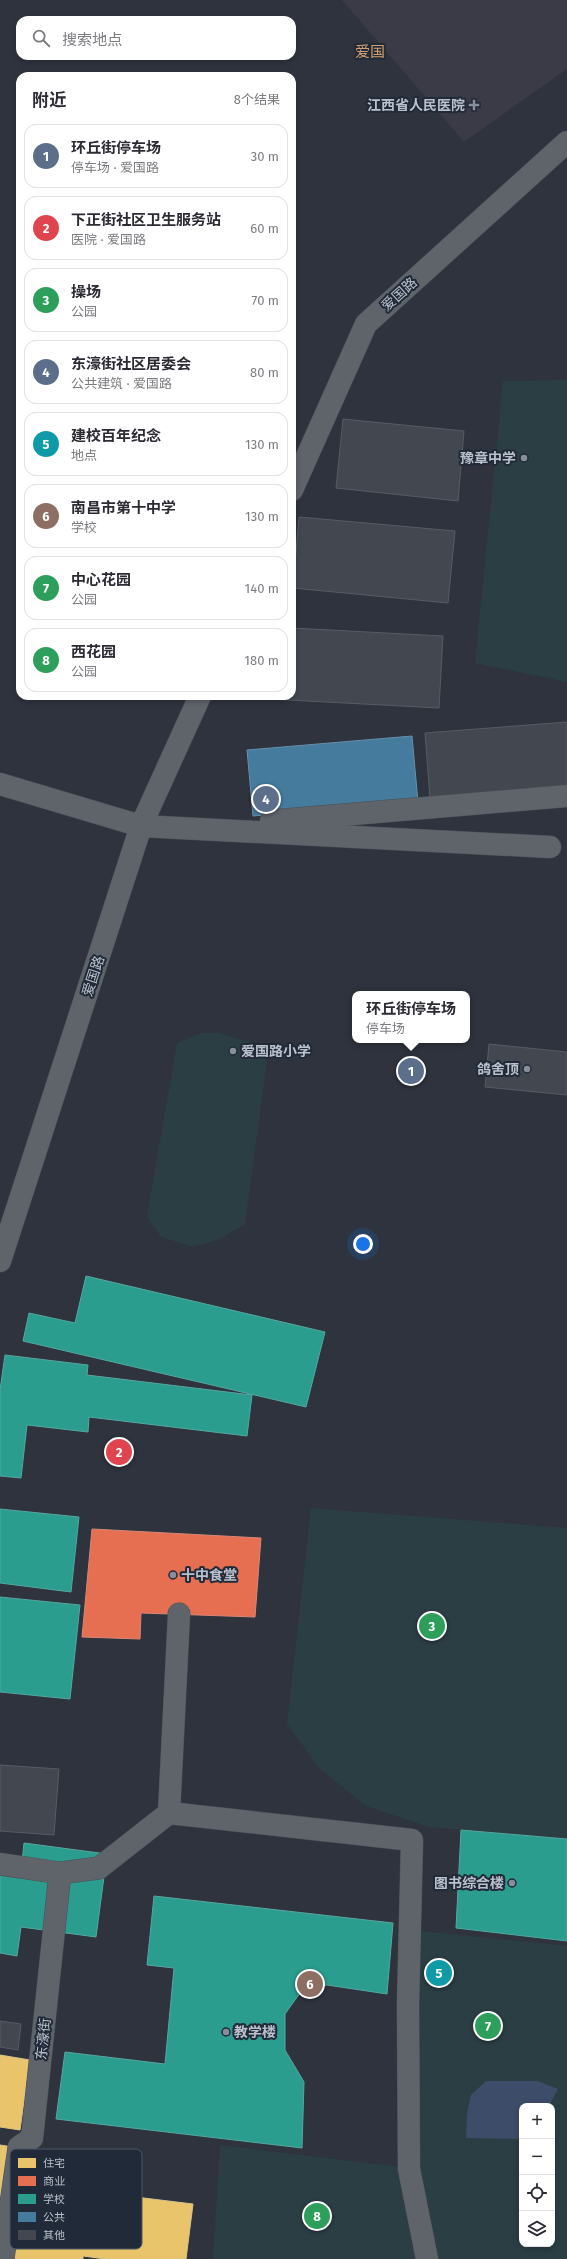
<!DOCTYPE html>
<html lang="zh">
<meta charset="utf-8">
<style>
body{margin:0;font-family:"Fira Sans","Noto Sans SC",sans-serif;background:#f7f7f7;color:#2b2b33}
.controls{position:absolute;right:12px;bottom:12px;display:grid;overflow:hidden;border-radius:8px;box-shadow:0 2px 6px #0003}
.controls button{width:36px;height:36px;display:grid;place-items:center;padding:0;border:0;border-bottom:1px solid #e1e1e2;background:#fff;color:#2b2b33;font:20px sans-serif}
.you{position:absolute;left:363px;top:1244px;width:14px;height:14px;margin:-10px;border:3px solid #fff;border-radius:50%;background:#1a73e8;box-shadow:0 0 0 6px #1a73e833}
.badge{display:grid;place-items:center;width:26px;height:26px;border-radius:50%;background:#898f9a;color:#fff;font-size:13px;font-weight:700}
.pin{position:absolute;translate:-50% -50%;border:2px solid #fff;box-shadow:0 1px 4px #0006}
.popup{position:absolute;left:352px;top:991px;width:118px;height:52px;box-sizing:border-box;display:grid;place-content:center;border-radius:8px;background:#fff;filter:drop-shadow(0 1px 3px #0005);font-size:13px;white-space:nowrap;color:#7c7c81}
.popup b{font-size:15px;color:#2b2b33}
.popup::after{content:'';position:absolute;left:50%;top:100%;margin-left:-8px;border:8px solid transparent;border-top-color:#fff}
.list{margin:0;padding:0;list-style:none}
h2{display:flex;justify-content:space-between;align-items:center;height:52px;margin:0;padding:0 16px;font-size:17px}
h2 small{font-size:13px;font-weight:400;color:#7c7c81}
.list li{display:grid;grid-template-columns:26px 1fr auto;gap:12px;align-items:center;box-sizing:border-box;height:64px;margin:0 8px 8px;padding:0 8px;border:1px solid #e1e1e2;border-radius:12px}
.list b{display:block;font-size:15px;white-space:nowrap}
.list p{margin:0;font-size:13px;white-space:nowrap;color:#7c7c81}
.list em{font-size:13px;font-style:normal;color:#7c7c81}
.icon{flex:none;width:22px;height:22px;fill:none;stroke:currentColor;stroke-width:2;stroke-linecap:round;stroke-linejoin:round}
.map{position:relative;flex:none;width:567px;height:2259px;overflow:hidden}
.search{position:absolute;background:#fff;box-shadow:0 2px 6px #0003;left:16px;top:16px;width:280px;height:44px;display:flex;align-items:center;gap:10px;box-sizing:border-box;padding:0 14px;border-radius:12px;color:#7c7c81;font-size:15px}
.panel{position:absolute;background:#fff;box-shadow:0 2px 6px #0003;left:16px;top:72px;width:280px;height:628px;border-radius:12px}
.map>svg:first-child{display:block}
.medical{fill:#3b3b48}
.green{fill:#2b3e43;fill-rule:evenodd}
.water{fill:#3d4c68}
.homes{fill:#e9c46a;stroke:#dbc387}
.shops{fill:#e76f51;stroke:#da8776}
.schools{fill:#2a9d8f;stroke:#55a8a1}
.public{fill:#457b9d;stroke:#6890ab}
.building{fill:#434850;stroke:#575b64}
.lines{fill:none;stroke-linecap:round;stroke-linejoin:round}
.minor-casing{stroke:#4b4f56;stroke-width:23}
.minor{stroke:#5f636a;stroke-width:22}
.poi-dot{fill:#898f9a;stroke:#212a38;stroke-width:1.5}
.labels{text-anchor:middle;stroke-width:4;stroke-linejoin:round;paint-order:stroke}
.poi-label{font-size:14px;font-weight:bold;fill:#bac0cc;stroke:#212a38;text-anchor:end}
.street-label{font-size:14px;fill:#bac0cc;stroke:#212a38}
.neighbourhood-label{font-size:15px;fill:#d49f6e;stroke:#212a38}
.key{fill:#212a38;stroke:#4f5764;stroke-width:1}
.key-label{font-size:11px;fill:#bac0cc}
</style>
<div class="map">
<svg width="567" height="2259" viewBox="0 0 567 2259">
<rect width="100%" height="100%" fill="#2e333d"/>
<!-- medical -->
<path class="medical" d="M342 0H567V69L464 142Z"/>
<!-- green -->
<path class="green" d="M567 380V682L475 663 503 381Z
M201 1033H220L253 1043 267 1061 245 1224 220 1239 193 1247 161 1237 147 1216 177 1043Z
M311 1508 567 1528V1839L429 1827 366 1806 320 1769 287 1724Z
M410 1930 567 1946V2259H213L220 2145 409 2168ZM522 2106H552V2244H522Z"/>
<!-- water -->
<path class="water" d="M486 2081H538L558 2089 549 2106H522V2139L466 2138 467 2114 471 2095Z"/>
<!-- homes -->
<path class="homes" d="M0 2055 30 2060 20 2130 0 2127Z
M0 2145 13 2147 0 2233Z
M20 2183 193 2204 186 2259H105L83 2256V2259H11Z"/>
<!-- shops -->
<path class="shops" d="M92 1529 261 1538 255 1617 141 1613 140 1639 82 1637Z"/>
<!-- schools -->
<path class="schools" d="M86 1276 325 1332 306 1407 23 1341 29 1313 75 1323Z
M5 1355 88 1365 87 1375 252 1395 247 1436 89 1417 88 1432 27 1425 21 1478 0 1476V1390Z
M0 1509 79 1517 71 1592 0 1583Z
M0 1597 80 1605 70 1699 0 1692Z
M461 1830 567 1839V1941L456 1928Z
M24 1843 107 1854 96 1937 21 1927 17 1956 0 1953V1869L21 1872Z
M154 1896 393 1923 387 1994 327 1985 300 1993 285 2014V2050L304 2082 302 2148 56 2119 65 2052 165 2064 174 1968 147 1965Z"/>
<!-- public -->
<path class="public" d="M412 736 418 802 253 816 247 750Z"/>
<!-- building -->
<path class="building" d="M343 419 464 431 458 501 336 488Z
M299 517 455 531 448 603 293 588Z
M292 628 443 636 439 708 250 698V696H292Z
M567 722V789L430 798 425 733Z
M489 1044 567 1052V1095L485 1087Z
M0 1765 59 1769 54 1835 0 1831Z
M0 2021 21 2024 18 2050 0 2047Z"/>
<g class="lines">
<!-- minor casing -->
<g class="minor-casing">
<path id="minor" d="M292 490 366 324 567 142
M0 784 141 826 550 847
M271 821 567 796
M0 1261 141 826 200 696
M179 1614 169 1813 412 1840 408 2005 409 2169 427 2259
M0 1864 60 1873 32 2138 19 2147 3 2259
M60 1873 99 1868 169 1813"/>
</g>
<!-- minor -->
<use href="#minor" class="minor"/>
</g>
<!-- markers -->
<g class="poi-dot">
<path d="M472 99h4v4h4v4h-4v4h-4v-4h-4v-4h4z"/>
<circle cx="524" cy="458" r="4"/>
<circle cx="233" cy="1051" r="4"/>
<circle cx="527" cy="1069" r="4"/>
<circle cx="173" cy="1575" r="4"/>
<circle cx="512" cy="1883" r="4"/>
<circle cx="226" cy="2032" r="4"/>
</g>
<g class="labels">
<!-- poi labels -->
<g class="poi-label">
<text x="465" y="110">江西省人民医院</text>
<text x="516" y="463">豫章中学</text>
<text x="241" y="1056" text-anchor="start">爱国路小学</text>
<text x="519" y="1074">鸽舍顶</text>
<text x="181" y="1580" text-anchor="start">十中食堂</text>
<text x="504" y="1888">图书综合楼</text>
<text x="234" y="2037" text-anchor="start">教学楼</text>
</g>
<!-- street labels -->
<g class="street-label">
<text transform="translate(399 294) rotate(-42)" y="5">爱国路</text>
<text transform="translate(93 976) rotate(-72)" y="5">爱国路</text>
<text transform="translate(43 2039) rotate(-84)" y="5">东濠街</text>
</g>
<!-- neighbourhood labels -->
<g class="neighbourhood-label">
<text x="370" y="57">爱国</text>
</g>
</g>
<!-- legend -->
<rect x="10" y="2149" width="132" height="100" rx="6" class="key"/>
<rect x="18" y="2158" width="18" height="10" fill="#e9c46a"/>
<rect x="18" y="2176" width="18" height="10" fill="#e76f51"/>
<rect x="18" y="2194" width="18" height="10" fill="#2a9d8f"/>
<rect x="18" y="2212" width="18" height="10" fill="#457b9d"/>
<rect x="18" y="2230" width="18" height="10" fill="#434850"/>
<g class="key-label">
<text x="43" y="2167">住宅</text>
<text x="43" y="2185">商业</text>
<text x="43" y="2203">学校</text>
<text x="43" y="2221">公共</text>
<text x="43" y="2239">其他</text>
</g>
</svg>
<div class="controls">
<button>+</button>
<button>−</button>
<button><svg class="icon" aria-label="locate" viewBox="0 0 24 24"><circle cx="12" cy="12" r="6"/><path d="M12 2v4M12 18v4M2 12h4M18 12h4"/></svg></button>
<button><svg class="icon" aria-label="layers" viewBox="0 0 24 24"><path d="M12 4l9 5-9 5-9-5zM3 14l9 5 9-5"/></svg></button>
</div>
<div class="you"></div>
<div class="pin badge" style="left:411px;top:1071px;background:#5c6f8a">1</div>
<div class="popup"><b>环丘街停车场</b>停车场</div>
<div class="pin badge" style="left:119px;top:1452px;background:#e0444e">2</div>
<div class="pin badge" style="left:432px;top:1626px;background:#2e9e5b">3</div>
<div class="pin badge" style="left:266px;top:799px;background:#5c6f8a">4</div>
<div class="pin badge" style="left:439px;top:1973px;background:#0f9aa8">5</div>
<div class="pin badge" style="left:310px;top:1984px;background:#8d6e63">6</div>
<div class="pin badge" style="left:488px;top:2026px;background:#2e9e5b">7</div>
<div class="pin badge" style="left:317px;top:2216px;background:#2e9e5b">8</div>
<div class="search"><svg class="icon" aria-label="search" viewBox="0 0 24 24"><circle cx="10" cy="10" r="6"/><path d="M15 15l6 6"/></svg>搜索地点</div>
<section class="panel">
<h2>附近<small>8个结果</small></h2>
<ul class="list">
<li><span class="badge" style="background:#5c6f8a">1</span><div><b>环丘街停车场</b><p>停车场 · 爱国路</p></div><em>30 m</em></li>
<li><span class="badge" style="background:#e0444e">2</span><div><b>下正街社区卫生服务站</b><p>医院 · 爱国路</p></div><em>60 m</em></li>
<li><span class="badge" style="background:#2e9e5b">3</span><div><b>操场</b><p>公园</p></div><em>70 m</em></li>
<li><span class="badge" style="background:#5c6f8a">4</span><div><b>东濠街社区居委会</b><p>公共建筑 · 爱国路</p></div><em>80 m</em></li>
<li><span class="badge" style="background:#0f9aa8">5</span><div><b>建校百年纪念</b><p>地点</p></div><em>130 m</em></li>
<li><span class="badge" style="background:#8d6e63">6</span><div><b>南昌市第十中学</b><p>学校</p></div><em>130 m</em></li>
<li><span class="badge" style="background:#2e9e5b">7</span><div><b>中心花园</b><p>公园</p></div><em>140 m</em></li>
<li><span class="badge" style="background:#2e9e5b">8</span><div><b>西花园</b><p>公园</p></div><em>180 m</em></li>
</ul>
</section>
</div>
